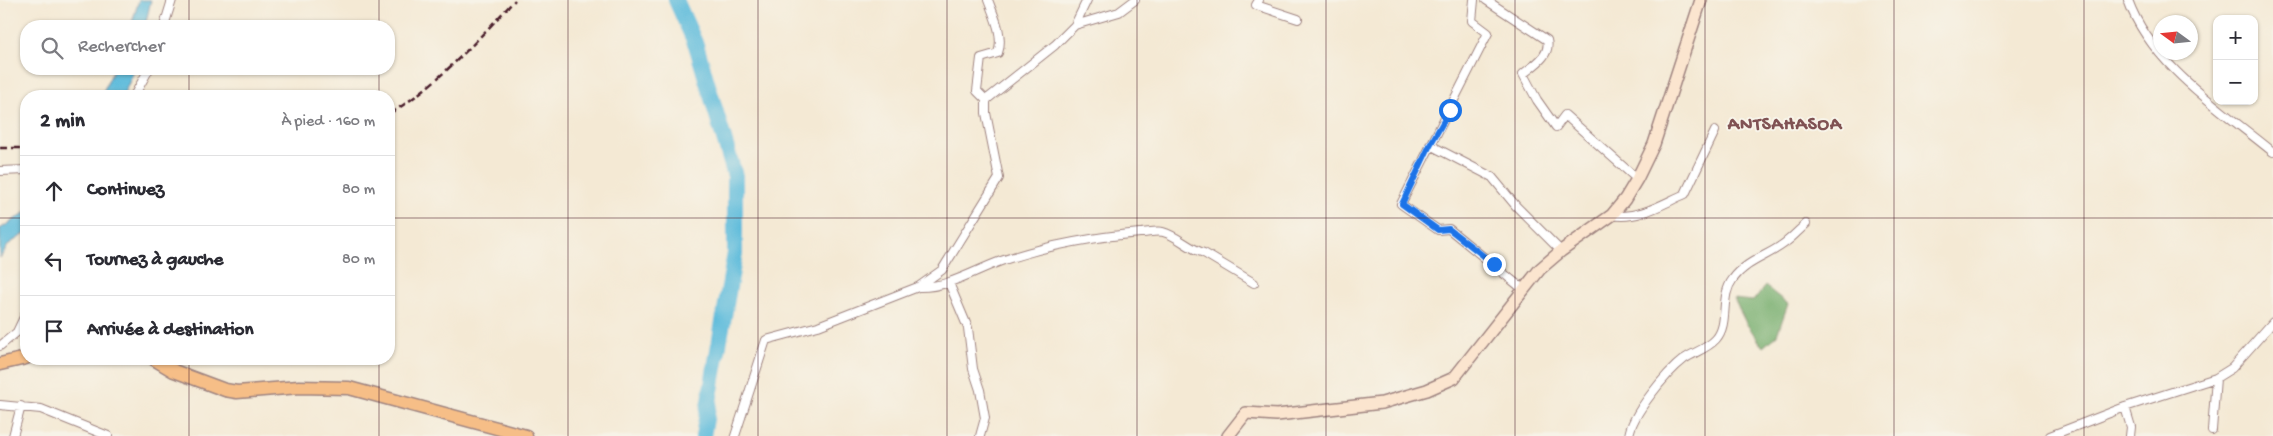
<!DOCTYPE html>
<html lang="fr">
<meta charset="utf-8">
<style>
body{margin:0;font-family:"Gochi Hand",sans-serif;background:#f7f7f7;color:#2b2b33}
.controls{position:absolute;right:15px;top:15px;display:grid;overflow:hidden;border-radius:10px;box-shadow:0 1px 4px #0004}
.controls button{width:45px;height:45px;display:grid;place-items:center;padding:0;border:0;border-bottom:1px solid #e1e1e2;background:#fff;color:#2b2b33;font:25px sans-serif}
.compass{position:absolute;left:2153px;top:15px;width:45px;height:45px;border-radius:50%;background:#fff;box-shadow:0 1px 4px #0004;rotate:285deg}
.stop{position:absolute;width:15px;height:15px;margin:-11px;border:4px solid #1a73e8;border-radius:50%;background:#fff}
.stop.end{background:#1a73e8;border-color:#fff;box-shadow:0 1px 5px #0008}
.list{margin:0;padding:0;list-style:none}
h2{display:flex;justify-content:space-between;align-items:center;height:65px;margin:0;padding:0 20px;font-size:21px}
h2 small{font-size:16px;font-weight:400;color:#7c7c81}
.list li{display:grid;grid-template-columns:32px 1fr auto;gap:15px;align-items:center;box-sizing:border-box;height:70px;padding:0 20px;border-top:1px solid #e1e1e2}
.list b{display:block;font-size:19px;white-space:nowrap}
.list em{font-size:16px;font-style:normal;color:#7c7c81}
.icon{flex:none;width:28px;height:28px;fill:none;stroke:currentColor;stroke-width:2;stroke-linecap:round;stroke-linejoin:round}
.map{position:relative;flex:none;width:2273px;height:436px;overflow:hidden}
.search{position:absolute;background:#fff;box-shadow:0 1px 4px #0004;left:20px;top:20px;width:375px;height:55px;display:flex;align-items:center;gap:12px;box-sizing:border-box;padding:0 18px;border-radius:20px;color:#7c7c81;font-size:19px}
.panel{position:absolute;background:#fff;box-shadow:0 1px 4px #0004;left:20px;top:90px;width:375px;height:275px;border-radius:20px}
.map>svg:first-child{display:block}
.forest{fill:#73ac6a;stroke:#5e664a}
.water{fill:#5dbbdb;stroke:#546d83}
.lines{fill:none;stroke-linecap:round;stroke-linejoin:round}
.river{stroke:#5dbbdb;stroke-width:16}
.street-casing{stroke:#9f8480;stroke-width:10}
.secondary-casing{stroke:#9f8480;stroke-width:14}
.primary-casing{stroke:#9f8480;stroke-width:15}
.street{stroke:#fff;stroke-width:8}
.secondary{stroke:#fbe5cf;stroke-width:11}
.primary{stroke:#f6be87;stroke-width:12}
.rail{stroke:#4a1f2b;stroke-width:2.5;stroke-dasharray:8 4;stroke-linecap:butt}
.route{stroke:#1a73e8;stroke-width:6}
.grid{fill:none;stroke:#4a1f2b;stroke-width:1;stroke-opacity:0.55}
.labels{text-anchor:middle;stroke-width:4;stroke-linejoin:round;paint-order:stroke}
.district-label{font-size:19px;font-weight:bold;letter-spacing:1px;fill:#805253;stroke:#f7f3e8}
</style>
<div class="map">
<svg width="2273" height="436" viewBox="0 0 2273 436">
<rect width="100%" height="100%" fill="#f7f3e8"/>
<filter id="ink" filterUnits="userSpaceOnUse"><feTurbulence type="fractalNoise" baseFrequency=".02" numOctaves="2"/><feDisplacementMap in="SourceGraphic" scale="10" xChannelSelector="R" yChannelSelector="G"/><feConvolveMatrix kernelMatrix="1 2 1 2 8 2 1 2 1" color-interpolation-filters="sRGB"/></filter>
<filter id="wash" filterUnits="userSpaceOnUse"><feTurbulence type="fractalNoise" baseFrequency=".0096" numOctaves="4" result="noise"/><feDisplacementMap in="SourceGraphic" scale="20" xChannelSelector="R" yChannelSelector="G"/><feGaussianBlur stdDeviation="1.12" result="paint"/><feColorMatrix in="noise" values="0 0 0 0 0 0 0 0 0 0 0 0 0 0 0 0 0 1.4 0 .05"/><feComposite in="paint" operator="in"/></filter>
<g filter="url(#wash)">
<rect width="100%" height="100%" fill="#f4e9d4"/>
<!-- forest -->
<path class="forest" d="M1765 286 1788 304 1777 335 1763 347 1746 323 1734 299 1753 301Z"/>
<!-- water -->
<path class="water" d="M139 0H151L145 26H131Z
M114 69H135L123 96H101Z
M26 212V233L9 244 0 258V229Z"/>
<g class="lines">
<!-- river -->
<path class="river" d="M676 0 696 45 735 176V253L703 436"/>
</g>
</g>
<g filter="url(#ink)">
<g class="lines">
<!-- street casing -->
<g class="street-casing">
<path id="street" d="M1259 0 1256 5 1298 19
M1474 0 1472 21 1488 33 1401 204 1438 230 1449 229 1524 290
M1486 0 1547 40C1551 56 1534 65 1523 74L1537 100 1556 127 1565 115 1637 179
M2128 0C2151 65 2222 110 2273 152
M1075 25 1119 12 1135 0
M164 26 172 0
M134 96 149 69
M986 100 977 91 981 58 998 53C1004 36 994 16 988 0
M1430 145 1492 177 1516 206 1561 251
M0 171 26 170
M1612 215C1638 220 1662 204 1685 194L1715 131
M949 283 968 328 973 369 980 390 985 418 980 436
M918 287C948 288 973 271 1001 261 1045 246 1094 237 1140 233 1147 233 1157 230 1163 232 1178 236 1189 249 1204 253L1254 283
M0 346 17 332 26 313
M0 405 41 409 108 436
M2125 407 2131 427 2130 436
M2212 430 2216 378
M13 436 21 406
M735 436 766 340 818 326 918 287 942 270 999 178 986 113V100L1055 45 1075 25 1087 0
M1629 436C1631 415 1667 372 1684 359 1694 352 1707 349 1716 339 1730 323 1719 297 1733 279 1747 260 1769 256 1786 242 1793 237 1799 230 1806 224
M2050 436 2125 407 2216 378 2232 368 2273 322"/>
</g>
<!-- secondary casing -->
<g class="secondary-casing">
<path id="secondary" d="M1228 436 1246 413 1277 415 1382 403 1427 390 1454 378 1540 269 1561 251 1612 215 1625 199 1637 179 1654 144 1701 0"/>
</g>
<!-- primary casing -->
<g class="primary-casing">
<path id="primary" d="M154 359 174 371 225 390 237 392 299 387 349 388 526 436
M0 364 26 358"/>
</g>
<!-- street -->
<use href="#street" class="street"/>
<!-- secondary -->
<use href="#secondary" class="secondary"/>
<!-- primary -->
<use href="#primary" class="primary"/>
<!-- rail -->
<path class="rail" d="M389 114C438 85 476 41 515 0
M0 148H26"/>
</g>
</g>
<g class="lines" filter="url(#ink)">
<!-- route -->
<path class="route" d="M1450 110 1430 145 1402 204 1438 230 1449 229 1494 264"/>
</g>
<!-- grid -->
<path class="grid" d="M189 0V26M379 0V26M568 0V436M758 0V436M947 0V436M1137 0V436M1326 0V436M1515 0V436M1705 0V436M1894 0V436M2084 0V436M189 69V96M379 69V96M0 218H26M389 218H2273M189 359V436M379 359V436"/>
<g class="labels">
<!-- district labels -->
<g class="district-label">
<text x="1785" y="129">ANTSAHASOA</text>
</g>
</g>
</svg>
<div class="controls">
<button>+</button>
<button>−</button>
</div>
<svg class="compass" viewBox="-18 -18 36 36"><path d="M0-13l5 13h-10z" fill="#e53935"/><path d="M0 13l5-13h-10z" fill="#7c7c81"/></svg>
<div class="stop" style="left:1450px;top:110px"></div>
<div class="stop end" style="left:1494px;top:264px"></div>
<div class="search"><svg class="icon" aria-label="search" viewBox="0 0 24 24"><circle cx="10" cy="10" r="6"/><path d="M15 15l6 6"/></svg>Rechercher</div>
<section class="panel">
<h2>2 min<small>À pied · 160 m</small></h2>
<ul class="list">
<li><svg class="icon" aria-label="ahead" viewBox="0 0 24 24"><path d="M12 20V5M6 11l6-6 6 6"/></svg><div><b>Continuez</b></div><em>80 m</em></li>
<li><svg class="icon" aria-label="left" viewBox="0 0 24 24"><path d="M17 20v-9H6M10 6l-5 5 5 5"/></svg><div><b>Tournez à gauche</b></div><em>80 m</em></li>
<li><svg class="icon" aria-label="arrive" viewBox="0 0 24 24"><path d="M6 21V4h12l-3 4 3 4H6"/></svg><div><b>Arrivée à destination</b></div></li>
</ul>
</section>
</div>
